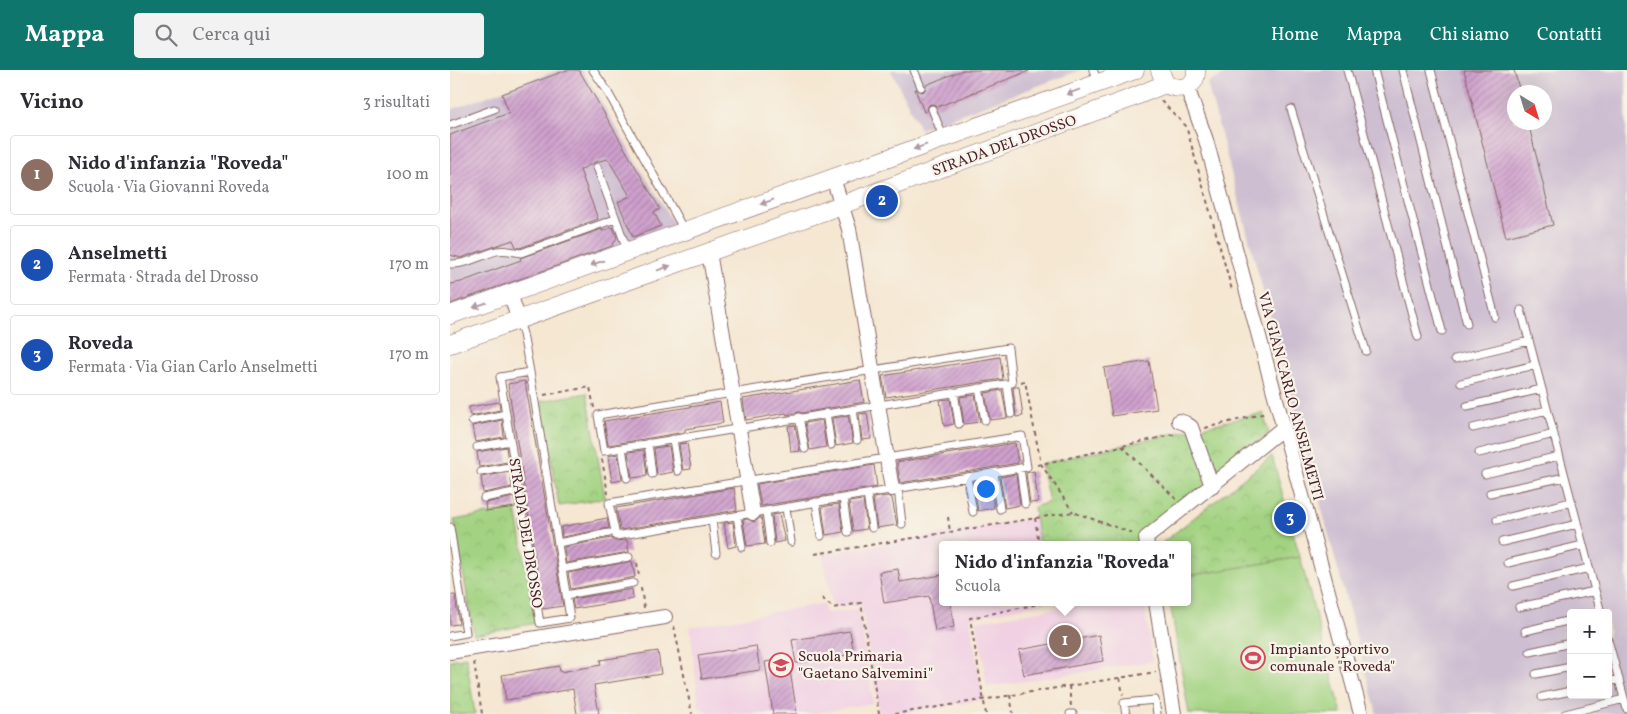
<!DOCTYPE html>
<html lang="it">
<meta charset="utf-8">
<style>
body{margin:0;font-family:Vollkorn,serif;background:#f2f2f3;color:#2b2b33}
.controls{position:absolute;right:15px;bottom:15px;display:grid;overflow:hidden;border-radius:5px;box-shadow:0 5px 20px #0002}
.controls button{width:45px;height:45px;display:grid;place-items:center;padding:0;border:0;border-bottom:1px solid #e1e1e2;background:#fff;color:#2b2b33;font:25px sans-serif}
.compass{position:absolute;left:1057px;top:15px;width:45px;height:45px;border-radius:50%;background:#fff;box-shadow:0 5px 20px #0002;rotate:142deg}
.you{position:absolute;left:535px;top:418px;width:18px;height:18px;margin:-12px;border:4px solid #fff;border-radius:50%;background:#1a73e8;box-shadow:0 0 0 8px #1a73e833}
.badge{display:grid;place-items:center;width:32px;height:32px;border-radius:50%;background:#0f766e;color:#fff;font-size:16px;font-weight:700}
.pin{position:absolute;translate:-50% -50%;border:2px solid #fff;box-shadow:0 1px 5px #0006}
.popup{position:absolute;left:489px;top:471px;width:252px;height:65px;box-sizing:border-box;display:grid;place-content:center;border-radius:5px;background:#fff;filter:drop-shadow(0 1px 4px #0005);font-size:16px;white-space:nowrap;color:#7c7c81}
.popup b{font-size:19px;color:#2b2b33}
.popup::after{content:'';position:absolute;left:50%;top:100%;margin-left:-10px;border:10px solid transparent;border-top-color:#fff}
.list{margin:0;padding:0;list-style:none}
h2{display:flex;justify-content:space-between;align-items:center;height:65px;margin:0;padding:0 20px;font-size:21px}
h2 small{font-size:16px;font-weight:400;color:#7c7c81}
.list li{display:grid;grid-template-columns:32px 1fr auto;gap:15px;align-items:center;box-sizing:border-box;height:80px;margin:0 10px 10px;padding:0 10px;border:1px solid #e1e1e2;border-radius:5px}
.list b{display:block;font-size:19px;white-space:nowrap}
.list p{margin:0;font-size:16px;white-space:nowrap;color:#7c7c81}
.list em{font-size:16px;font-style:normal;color:#7c7c81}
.icon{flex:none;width:28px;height:28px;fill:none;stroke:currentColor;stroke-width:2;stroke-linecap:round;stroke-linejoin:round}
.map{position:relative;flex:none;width:1177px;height:644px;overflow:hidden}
header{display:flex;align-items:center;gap:30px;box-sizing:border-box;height:70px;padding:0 25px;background:#0f766e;color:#fff}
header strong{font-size:24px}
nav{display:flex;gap:28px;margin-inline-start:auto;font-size:18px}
.search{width:350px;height:45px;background:#f2f2f3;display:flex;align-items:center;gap:12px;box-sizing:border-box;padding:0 18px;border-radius:5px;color:#7c7c81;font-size:19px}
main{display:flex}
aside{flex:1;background:#fff}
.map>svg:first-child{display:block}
.built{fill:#f1d0e3}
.industrial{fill:#cebed1;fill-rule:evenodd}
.park{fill:url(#park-crowns);stroke:#767956}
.pitch{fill:#a3d382;stroke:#767956}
.building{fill:url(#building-hatch)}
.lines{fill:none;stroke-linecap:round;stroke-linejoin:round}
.service-casing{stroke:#866565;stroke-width:9}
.minor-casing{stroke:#866565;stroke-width:16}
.tertiary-casing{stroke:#866565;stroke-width:19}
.path{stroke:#866565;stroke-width:2;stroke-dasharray:4 4;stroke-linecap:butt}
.service{stroke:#fff;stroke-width:7}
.minor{stroke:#fff;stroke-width:14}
.tertiary{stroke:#fff;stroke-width:18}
.oneway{fill:#ae9aa0}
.labels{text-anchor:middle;stroke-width:4.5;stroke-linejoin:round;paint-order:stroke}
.street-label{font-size:15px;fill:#4a1f2b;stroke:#f7f3e8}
.poi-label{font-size:15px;fill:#4a1f2b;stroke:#f7f3e8;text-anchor:start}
</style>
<header>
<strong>Mappa</strong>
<div class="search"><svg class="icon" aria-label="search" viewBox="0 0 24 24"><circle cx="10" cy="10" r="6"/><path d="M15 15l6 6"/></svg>Cerca qui</div>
<nav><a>Home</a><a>Mappa</a><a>Chi siamo</a><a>Contatti</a></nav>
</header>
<main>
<aside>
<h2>Vicino<small>3 risultati</small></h2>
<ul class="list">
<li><span class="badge" style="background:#8d6e63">1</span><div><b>Nido d'infanzia &quot;Roveda&quot;</b><p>Scuola · Via Giovanni Roveda</p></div><em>100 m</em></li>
<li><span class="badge" style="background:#1a4fb4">2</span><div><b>Anselmetti</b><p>Fermata · Strada del Drosso</p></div><em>170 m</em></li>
<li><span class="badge" style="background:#1a4fb4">3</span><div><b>Roveda</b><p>Fermata · Via Gian Carlo Anselmetti</p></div><em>170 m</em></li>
</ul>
</aside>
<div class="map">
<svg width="1177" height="644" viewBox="0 0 1177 644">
<defs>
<pattern id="park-crowns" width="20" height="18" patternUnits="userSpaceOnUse" patternTransform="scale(1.25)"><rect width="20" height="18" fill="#a3d382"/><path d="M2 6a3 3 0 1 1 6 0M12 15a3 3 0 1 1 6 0" fill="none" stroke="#8eb570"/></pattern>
<pattern id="building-hatch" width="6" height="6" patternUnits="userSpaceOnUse" patternTransform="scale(1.25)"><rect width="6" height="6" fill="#cfa0ce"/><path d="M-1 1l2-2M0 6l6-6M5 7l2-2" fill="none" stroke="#aa82a7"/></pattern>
</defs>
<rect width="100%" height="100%" fill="#f7f3e8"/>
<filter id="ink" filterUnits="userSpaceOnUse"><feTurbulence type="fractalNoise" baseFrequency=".02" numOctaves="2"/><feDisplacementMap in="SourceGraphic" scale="10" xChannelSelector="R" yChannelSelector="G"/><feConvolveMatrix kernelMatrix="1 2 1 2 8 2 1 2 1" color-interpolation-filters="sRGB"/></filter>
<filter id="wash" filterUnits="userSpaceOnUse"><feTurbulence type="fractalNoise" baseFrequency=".0096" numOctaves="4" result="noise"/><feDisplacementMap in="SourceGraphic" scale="20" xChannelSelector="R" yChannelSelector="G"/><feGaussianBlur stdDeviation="1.12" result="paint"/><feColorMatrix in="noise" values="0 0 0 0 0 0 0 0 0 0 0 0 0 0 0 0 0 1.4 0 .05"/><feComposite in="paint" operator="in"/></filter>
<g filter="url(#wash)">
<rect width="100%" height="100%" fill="#f5e7d2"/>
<!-- built -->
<path class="built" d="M585 448 589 475H492V532H598L520 548 533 630 445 644H429L411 534 383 538 373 484Z
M645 532H694L703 591 537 617 527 551Z
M374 533 375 543 409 539 423 633 359 644H263L249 637 240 557Z"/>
<!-- industrial -->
<path class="industrial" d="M108 0H132L225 156 0 240V40Z
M441 0H631L470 59Z
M784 0H1176L1177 644H927L757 13ZM1064 22H1094V52H1064ZM1121 543H1158V625H1121Z"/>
<!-- park -->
<path class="park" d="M137 323 155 428 109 436 91 331Z
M813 343 819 363 691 475H589L584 437 599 432 591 394Z
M822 386 850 487 738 506V475H712V473Z
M66 439 86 553 24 565 4 450Z
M16 587 25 644H0V590Z"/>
<!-- pitch -->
<path class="pitch" d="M850 487 892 644H739L720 532H738V506Z"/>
<g id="blocks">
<!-- building -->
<path class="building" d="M117 0H129L210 139 204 142 211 156 183 167 168 132 180 126 158 89 145 92 130 100 148 149 70 178 66 177 63 170 11 188 0 185V65L59 43 52 24Z
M513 0H579V1L487 37 485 35 480 34 478 36 477 41 474 42 465 19 473 22 475 20 476 15Z
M1014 0H1064L1070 22H1064V52H1078L1103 155 1056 167Z
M163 157 167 168 162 176 0 234V214L11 212 71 190 70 188 152 159V161Z
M550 287 553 309 436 327 432 306Z
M699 291 707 339 662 346 654 298Z
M410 310 414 332 352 343 349 342 337 345 336 343 296 350 293 329Z
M75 311 113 536 93 539 58 314Z
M565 317H569L573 346 566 347 563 318Z
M552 320 557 348 540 350 535 323Z
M525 325 530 352 514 354 510 327Z
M500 329 504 354 494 356 490 330Z
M49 332 50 340 20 346 19 337Z
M270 332 273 353 235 359V362L158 375 154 351Z
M417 343 421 369 412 370 409 344Z
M398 346 403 373 386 376 382 348Z
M52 350 54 367 25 372 22 356Z
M372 350 376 377 360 380 355 353Z
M345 355 350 381 341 382 338 356Z
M237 373 241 399 233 400 229 374Z
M565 373 568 393 450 413 447 392Z
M219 376 223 402 207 405 204 378Z
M56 377 58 392 29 397 27 382Z
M194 380 197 406 182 408 178 382Z
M168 384 172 410 162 412 158 386Z
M424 395 427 417 311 436 307 414Z
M584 401 588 432 580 433 576 403Z
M60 402 62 417 33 423 31 407Z
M566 404 570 435 555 438 550 407Z
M540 409 544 438 528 441 523 411Z
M284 418 287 440 170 460 166 438Z
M438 426 442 428 447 455 427 458 423 428Z
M64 427 66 437 36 441 35 433Z
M413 430 417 459 403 461 399 432Z
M389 434 393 462 376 465 372 437Z
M329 444 335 471 325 473 322 445Z
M311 447 315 474 297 476 293 450 297 449 304 452Z
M157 448 159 458 112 467 111 457Z
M283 452 286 476 278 478 274 453Z
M161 468 165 471 177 470 179 482 116 493 114 477Z
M182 491 185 507 121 519 118 503Z
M448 499 450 512 492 505V532H500L504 557 485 561 479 526 434 533 429 502Z
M182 519 183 529 124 539 122 529Z
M0 525H5L9 554 0 555Z
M400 561 404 584 346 593 342 570Z
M649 565 653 591 574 605 569 580Z
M306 576 310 600 252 609 248 585Z
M208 581 211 604 144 615 149 644H127L123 619 56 630 52 605 109 596 110 602 151 595 150 590Z
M338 588 347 644H323L315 592Z"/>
</g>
</g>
<g filter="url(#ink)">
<use href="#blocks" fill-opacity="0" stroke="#866565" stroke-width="1"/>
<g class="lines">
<!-- service casing -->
<g class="service-casing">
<path id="service" d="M143 0 156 19 234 160
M464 0 471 17
M643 0 649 13
M897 0 968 267
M924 0 992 261
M953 0 1017 254
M981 0 1045 247
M482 39 494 69
M841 39 916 281
M0 55 44 39
M147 97 178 182
M0 194C17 195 31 185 47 181 55 179 62 182 71 183L165 149
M1071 240 1151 543
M69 250 73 264 80 302 120 548 90 553 50 307 80 302
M558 278 562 313 154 381 148 345Z
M1005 289 1079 271
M1011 313 1085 295
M557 314 561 344
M529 318 535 350
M504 322 509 354
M1017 336 1092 319
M403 339 407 370
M376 343 381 375
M349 347 355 379
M22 351 56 344
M1023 358 1097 340
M572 366 577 397 166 466 159 433Z
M223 369 228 401
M198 373 202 404
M27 377 60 371
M172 378 177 408
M1029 383 1104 364
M570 398 575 434
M31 402 64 396
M544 403 550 439
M1035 404 1109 386
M517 407 523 442
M448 418 452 454
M1040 423 1115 407
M417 424 422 458
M34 428 69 421
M393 428 398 462
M366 432 371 466
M336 438 341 472
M316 441 320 473
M287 446 292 477
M262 450 266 483
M1047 450 1121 432
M0 457 16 563 0 566
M1052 472 1127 454
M108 473 159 463
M1058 493 1133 475
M112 499 179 487
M1063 516 1139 498
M116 525 183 513
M1069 537 1145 521
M1075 561 1121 550
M1158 570 1177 639
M1080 582 1121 573
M1086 604 1121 597
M1158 612 1169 609
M1092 627 1121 621
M620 644H623
M676 644 674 633 705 630 707 644
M1115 644 1174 629"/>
</g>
<!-- minor casing -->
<g class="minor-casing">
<path id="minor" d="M737 17 756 70 911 644
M383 108 399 159 442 419
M259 182 303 443
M60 224 69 250
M729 351 735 353 741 357 762 416
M697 475 696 468 833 358
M706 532 724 644
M0 582 215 547"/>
</g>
<!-- tertiary casing -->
<g class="tertiary-casing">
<path id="tertiary" d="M710 0 715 14C729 21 747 19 746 0
M0 245 685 0
M0 274 375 141 679 29 715 14"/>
</g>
<!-- path -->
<path class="path" d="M711 31 736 56 782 220
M571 312 575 311 591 394 623 442
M94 325 140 317 144 338
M755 358 816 343
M672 376 726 429
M152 389 158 424
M587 395 726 364
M498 447 500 462
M585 448 589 475
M365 484 623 442 685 464
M187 493 189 506
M191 518 194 538
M372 528 383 538 411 533 429 644
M224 556 242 644
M24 592 32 644
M670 608 673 625
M619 616 621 636
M560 625 563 643
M444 644 706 602
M536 644 520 548 598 532"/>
<!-- service -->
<use href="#service" class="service"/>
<!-- minor -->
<use href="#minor" class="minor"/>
<!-- tertiary -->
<use href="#tertiary" class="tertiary"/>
</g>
<!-- one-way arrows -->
<defs><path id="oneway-solid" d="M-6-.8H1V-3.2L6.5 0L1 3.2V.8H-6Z" transform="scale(1.25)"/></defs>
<g class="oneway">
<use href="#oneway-solid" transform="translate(623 22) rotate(160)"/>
<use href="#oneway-solid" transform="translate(470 77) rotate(160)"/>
<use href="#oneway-solid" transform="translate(317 132) rotate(160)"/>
<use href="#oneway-solid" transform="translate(147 193) rotate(161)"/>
<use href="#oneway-solid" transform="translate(214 198) rotate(-20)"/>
<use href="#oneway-solid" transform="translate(30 235) rotate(161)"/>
</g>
</g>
<!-- icons -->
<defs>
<g id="stadium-ring" transform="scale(1.25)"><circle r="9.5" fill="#f7f3e8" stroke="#d1495b" stroke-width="1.5"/><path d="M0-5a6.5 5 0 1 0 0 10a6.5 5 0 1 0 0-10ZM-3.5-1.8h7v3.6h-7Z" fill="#d1495b"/></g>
<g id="school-ring" transform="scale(1.25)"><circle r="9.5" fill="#f7f3e8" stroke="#d1495b" stroke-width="1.5"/><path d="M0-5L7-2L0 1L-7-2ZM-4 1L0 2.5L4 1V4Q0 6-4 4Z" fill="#d1495b"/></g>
</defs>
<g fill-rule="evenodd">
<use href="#stadium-ring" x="803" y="588"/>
<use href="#school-ring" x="331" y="595"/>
</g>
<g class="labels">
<!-- street labels -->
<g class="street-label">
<text transform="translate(554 75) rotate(-20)" y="5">STRADA DEL DROSSO</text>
<text transform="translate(841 326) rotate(75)" y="5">VIA GIAN CARLO ANSELMETTI</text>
<text transform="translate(76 463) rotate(81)" y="5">STRADA DEL DROSSO</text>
</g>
<!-- poi labels -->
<g class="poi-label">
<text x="820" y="584">Impianto sportivo<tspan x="820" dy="17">comunale "Roveda"</tspan></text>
<text x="348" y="591">Scuola Primaria<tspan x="348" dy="17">"Gaetano Salvemini"</tspan></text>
</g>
</g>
</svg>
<div class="controls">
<button>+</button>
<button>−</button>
</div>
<svg class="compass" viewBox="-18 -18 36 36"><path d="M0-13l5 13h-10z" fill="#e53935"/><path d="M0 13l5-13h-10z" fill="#7c7c81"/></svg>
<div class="you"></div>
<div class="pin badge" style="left:615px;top:571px;background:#8d6e63">1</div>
<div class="popup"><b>Nido d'infanzia &quot;Roveda&quot;</b>Scuola</div>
<div class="pin badge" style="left:432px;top:131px;background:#1a4fb4">2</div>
<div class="pin badge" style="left:840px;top:448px;background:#1a4fb4">3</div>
</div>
</main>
